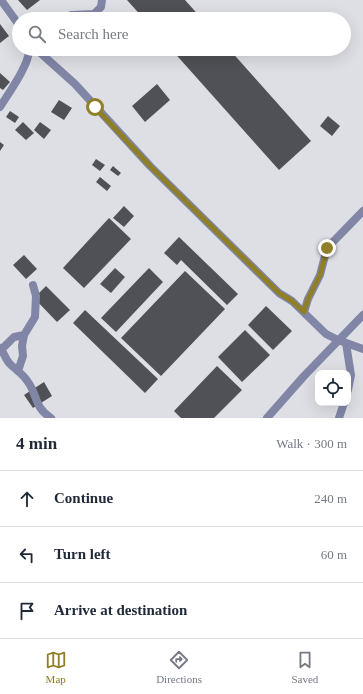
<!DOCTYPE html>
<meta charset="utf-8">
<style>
body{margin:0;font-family:"Times New Roman",serif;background:#f2f2f3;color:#1f2937}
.controls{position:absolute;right:12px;bottom:12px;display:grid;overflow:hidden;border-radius:8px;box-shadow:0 4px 16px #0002}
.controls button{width:36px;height:36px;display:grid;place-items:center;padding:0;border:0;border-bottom:1px solid #e0e1e3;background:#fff;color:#1f2937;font:20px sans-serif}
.stop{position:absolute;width:12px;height:12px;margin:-9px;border:3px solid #8f7f26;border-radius:50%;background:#fff}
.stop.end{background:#8f7f26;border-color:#fff;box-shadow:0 1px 4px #0008}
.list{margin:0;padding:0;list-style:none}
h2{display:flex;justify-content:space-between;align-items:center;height:52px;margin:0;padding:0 16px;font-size:17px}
h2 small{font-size:13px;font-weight:400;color:#747a83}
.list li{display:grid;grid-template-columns:26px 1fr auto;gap:12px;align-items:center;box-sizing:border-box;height:56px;padding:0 16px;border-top:1px solid #e0e1e3}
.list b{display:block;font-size:15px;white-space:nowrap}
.list em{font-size:13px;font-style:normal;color:#747a83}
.icon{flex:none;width:22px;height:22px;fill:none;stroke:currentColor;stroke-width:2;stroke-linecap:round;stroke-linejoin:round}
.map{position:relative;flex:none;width:363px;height:418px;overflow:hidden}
.search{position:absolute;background:#fff;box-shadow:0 4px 16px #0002;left:12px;right:12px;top:12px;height:44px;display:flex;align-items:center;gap:10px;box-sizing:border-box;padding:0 14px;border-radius:22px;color:#747a83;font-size:15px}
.sheet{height:220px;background:#fff}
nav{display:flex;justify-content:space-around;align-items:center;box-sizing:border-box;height:56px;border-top:1px solid #e0e1e3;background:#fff;font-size:11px;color:#747a83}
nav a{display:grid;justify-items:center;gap:2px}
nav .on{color:#8f7f26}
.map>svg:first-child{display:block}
.building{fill:#505156}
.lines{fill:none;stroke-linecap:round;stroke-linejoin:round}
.minor{stroke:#8186a7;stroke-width:8}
.route{stroke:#8f7f26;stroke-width:5}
</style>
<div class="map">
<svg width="363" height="418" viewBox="0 0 363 418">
<rect width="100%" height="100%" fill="#dedfe5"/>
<!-- building -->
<path class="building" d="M18 0H40L27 10Z
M127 0H185L202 19H144Z
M0 24 9 36 0 43Z
M344 26 348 29 344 33Z
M171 49H229L311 141 279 170Z
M0 73 10 82 3 90 0 88Z
M157 84 170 100 145 122 132 106Z
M59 100 72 108 64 120 51 112Z
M10 111 19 117 15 123 6 117Z
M328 116 340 126 332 136 320 126Z
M23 122 34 133 26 140 15 130Z
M40 122 51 130 44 139 34 130Z
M0 142 4 145 0 151Z
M96 159 105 165 100 171 92 165Z
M113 166 121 173 118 176 110 170Z
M100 177 111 186 107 191 96 182Z
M124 206 134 216 124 227 113 218Z
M109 218 131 239 84 288 63 268Z
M179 237 238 294 227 305 181 260 177 265 164 253Z
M24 255 37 269 26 279 13 265Z
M115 268 125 277 111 293 100 284Z
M149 268 163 282 116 332 101 318Z
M185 271 225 309 161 376 121 338Z
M46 286 70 310 57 322 34 298Z
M266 306 292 331 273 350 248 325Z
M85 310 158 379 145 393 73 323Z
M245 330 270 355 242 382 218 357Z
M217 366 242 390 214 418H181L174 411Z
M44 382 52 396 33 408 24 395Z"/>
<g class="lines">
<!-- minor -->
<path class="minor" d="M1 0 19 25
M63 19 71 15 94 14 101 7 102 0
M36 49 75 84 150 166 279 293 292 301 326 334 338 340 363 349
M0 107C8 94 30 64 29 49
M304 312 308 299 320 275 327 248 363 211
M346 343 351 375 348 390
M0 348C4 352 5 359 10 364 16 370 23 374 28 382 38 396 34 407 51 418
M2 349 14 337 24 335
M18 371 23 356 22 346 24 335 35 317 36 296 33 285
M267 418 304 376 363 315
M339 418 344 403"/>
</g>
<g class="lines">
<!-- route -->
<path class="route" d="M95 107 150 166 279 293 292 301 304 312 308 299 320 275 327 248"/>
</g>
</svg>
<div class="controls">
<button><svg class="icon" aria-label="locate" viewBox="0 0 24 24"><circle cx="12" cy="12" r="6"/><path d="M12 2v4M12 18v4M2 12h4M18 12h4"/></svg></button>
</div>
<div class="stop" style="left:95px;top:107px"></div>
<div class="stop end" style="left:327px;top:248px"></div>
<div class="search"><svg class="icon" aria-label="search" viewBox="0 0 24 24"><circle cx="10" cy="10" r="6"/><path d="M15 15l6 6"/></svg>Search here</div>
</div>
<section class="sheet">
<h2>4 min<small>Walk · 300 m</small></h2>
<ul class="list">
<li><svg class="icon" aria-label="ahead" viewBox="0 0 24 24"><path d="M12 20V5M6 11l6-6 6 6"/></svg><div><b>Continue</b></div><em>240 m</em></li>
<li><svg class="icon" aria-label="left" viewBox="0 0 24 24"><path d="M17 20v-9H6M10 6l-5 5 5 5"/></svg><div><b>Turn left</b></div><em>60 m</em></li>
<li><svg class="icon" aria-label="arrive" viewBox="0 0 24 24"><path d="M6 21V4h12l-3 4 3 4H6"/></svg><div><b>Arrive at destination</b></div></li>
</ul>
</section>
<nav>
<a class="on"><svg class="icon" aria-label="map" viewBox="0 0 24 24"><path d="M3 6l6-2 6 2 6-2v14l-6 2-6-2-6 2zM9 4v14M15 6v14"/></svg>Map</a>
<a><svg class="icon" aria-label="directions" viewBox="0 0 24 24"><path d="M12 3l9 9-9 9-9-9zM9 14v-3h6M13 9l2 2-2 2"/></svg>Directions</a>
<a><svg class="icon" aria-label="saved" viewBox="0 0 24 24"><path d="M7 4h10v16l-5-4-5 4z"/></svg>Saved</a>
</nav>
